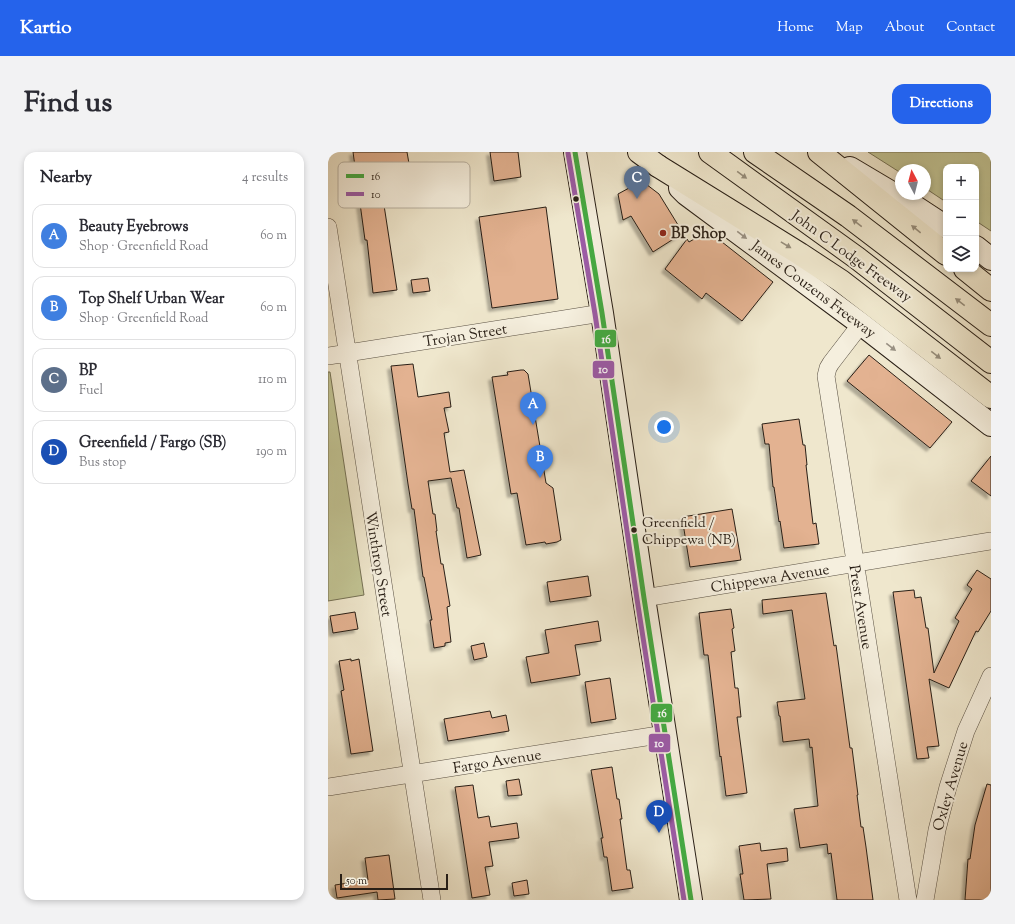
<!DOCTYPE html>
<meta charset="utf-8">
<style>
body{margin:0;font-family:"Sorts Mill Goudy",serif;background:#f2f2f3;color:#2b2b33}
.controls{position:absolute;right:12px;top:12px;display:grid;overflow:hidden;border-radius:8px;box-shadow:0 2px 6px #0003}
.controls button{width:36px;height:36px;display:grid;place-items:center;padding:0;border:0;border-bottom:1px solid #e1e1e2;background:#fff;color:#2b2b33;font:20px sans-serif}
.compass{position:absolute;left:567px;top:12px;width:36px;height:36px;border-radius:50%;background:#fff;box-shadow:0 2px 6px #0003;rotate:353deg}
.scale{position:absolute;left:12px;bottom:10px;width:108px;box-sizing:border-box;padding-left:4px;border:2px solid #291f16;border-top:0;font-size:11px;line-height:14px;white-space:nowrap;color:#291f16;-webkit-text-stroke:3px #f5efde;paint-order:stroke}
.you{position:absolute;left:336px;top:275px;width:14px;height:14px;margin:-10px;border:3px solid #fff;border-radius:50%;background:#1a73e8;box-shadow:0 0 0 6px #1a73e833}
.badge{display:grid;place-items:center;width:26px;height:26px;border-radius:50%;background:#2563eb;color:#fff;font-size:13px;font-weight:700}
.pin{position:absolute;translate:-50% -33px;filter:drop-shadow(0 1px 2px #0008)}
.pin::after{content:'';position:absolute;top:21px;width:14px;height:12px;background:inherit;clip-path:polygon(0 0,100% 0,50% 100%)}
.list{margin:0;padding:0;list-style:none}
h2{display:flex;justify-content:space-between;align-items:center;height:52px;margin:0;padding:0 16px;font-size:17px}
h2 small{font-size:13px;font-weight:400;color:#7c7c81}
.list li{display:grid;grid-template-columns:26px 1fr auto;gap:12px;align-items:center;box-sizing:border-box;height:64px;margin:0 8px 8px;padding:0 8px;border:1px solid #e1e1e2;border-radius:12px}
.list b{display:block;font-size:15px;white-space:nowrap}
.list p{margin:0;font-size:13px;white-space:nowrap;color:#7c7c81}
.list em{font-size:13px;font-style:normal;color:#7c7c81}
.icon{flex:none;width:22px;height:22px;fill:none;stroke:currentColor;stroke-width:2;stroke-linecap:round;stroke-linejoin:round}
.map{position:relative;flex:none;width:663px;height:748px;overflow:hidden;border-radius:12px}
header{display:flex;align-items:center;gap:24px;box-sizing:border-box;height:56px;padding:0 20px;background:#2563eb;color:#fff}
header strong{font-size:19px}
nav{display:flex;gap:22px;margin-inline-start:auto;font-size:14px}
.intro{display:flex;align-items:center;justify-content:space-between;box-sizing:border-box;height:96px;padding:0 24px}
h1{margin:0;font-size:28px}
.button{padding:10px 18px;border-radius:12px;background:#2563eb;color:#fff;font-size:14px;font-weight:700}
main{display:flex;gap:24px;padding:0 24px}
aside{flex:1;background:#fff;border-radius:12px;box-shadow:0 2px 6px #0003}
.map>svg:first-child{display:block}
.park{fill:#c1c393;stroke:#757154}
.building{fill:#e3b291;stroke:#291f16;filter:url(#shadow)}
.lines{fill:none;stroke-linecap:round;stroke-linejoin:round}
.street-casing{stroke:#5a5144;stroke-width:18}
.secondary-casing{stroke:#291f16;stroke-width:24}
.primary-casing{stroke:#291f16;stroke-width:24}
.highway-casing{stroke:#291f16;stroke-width:24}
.street{stroke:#f5efde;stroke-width:17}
.secondary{stroke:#f5efde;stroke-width:22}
.primary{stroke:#efe7cd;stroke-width:22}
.highway{stroke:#efe7cd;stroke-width:22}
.bus-1-casing{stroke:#f5efde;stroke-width:8}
.bus-2-casing{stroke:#f5efde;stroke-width:8}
.bus-1{stroke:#44aa42;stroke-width:5}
.bus-2{stroke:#9b5ba5;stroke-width:5}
.oneway{fill:#968d7b}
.oneway2{fill:#999184}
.bus-dot{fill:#291f16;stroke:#f5efde;stroke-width:1.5}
.poi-dot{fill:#8f2418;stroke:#f5efde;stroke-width:1.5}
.labels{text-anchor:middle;stroke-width:4;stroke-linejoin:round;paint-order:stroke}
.bus-label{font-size:14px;fill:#291f16;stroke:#f5efde;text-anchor:start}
.poi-label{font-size:15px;font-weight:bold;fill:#291f16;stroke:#f5efde;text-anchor:start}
.street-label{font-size:15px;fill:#291f16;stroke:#f5efde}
.key{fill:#f5efde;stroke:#b8b1a2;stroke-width:1}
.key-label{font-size:11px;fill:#291f16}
.line-badge{stroke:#f5efde;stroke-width:1.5}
.badge-label{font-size:11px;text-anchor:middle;font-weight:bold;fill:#fff}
</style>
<header>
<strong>Kartio</strong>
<nav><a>Home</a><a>Map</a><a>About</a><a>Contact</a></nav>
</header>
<div class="intro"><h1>Find us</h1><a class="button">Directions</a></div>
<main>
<aside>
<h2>Nearby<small>4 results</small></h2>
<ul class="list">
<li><span class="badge" style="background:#3f7fe0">A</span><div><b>Beauty Eyebrows</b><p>Shop · Greenfield Road</p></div><em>60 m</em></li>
<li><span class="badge" style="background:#3f7fe0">B</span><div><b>Top Shelf Urban Wear</b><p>Shop · Greenfield Road</p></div><em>60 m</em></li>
<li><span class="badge" style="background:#5c6f8a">C</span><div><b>BP</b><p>Fuel</p></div><em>110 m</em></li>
<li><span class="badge" style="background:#1a4fb4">D</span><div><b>Greenfield / Fargo (SB)</b><p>Bus stop</p></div><em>190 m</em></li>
</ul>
</aside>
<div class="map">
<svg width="663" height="748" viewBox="0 0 663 748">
<defs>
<filter id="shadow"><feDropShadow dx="-3.5" dy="3.5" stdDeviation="1" flood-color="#0004"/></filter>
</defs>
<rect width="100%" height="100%" fill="#efe7cd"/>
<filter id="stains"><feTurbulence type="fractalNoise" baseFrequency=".005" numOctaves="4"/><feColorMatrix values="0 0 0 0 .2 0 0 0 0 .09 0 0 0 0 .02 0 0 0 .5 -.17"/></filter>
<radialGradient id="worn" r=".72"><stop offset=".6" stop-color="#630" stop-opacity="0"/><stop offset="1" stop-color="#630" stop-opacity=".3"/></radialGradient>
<!-- park -->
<path class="park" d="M540 0H663V79L648 69V15H618V50L597 36V18H573V21Z
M0 220H2L36 443 0 449Z"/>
<!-- building -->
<path class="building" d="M25 0H79L85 35 54 40 69 138 45 141 39 88H37Z
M162 0H190L193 25 166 29Z
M314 29 331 42 355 81 325 100 303 64 295 68 290 42Z
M218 55 230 147 164 156 151 65Z
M380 79 445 130 414 169 378 141 374 147 337 117 359 87 361 90Z
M100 126 102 139 85 141 83 128Z
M541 203 624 270 602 296 519 229Z
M85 212 90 245 121 240 123 255 116 256 121 280 116 281 122 320 136 318 153 403 139 406 131 356H129L123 326 100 329 105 362H107L109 379H108L113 412H115L122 454 119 455 123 490 117 491V494L106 496 102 468H104L96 425H95L86 357H84L80 332 63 214Z
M193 218H196L200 222 218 331 225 336 233 388 229 390 218 392 217 390 198 393 189 341 183 342 164 225 180 223 179 220Z
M471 267 475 293H477L479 313H478L485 372 488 371 491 392 456 396 452 369 451 370 446 335H445L441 292H437L434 272Z
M663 304V344L643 329Z
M404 357 413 408 362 415 354 365Z
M649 418 663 427V459L650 480 648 479 621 536 601 527 611 594 599 595 601 606 589 607 565 440 586 438 587 446 593 445 598 476H600L606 521 631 469 627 466 644 437 639 433Z
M260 424 263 444 222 450 219 430Z
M498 441 506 494 508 493 522 596H524L530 643H529L533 675H535L538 695 545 748H509L503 701 500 702 499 692 472 696 466 657 490 654 484 595 482 596 481 587 455 590 452 564H451L449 550 477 547 469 493 464 458 435 462 434 448Z
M403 457 406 476 404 477 407 499 403 500 407 536H410L413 565H409L419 641 398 644 393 604 392 605 380 503H376L371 461Z
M27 460 30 477 5 481 2 464Z
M270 469 273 489 247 493 252 523 203 531 198 505 221 501 217 478Z
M156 491 159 505 146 508 143 494Z
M23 507V509L31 507 45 599 23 602 13 539 16 538 11 509Z
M282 526 288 567 263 571 257 530Z
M162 559 164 566 178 563 181 579 120 589 116 567Z
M284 615 289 647H291L294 667H292L299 718H302L305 736 284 739 279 705H276L273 686H275L263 618Z
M191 627 194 643 180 644 178 629Z
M659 632 663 633V748H637L640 707H642L647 673Z
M145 633 150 666 161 664 163 675 189 671 191 686 161 690 165 714 157 715 162 743 144 746 127 635Z
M432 691 433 699 459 696 460 709 439 712 443 747 416 748 412 722H415L411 694Z
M61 703 67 747 50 748 49 740 9 746 7 733 40 728 37 706Z
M199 728 201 742 186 744 184 731Z"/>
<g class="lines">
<!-- street casing -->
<g class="street-casing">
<path id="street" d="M0 75 104 748
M533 172 503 211 500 216 498 224 580 748
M0 204 274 161
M316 446 663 389
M0 635 337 582
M597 748 609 678 620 635 638 579 663 524"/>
</g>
<!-- secondary casing -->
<g class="secondary-casing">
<path id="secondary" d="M247 0 274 161 316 446 363 748
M522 16 586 54 618 75
M352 36 358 42 533 172 663 273
M648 95 663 107"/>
</g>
<!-- primary casing -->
<g class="primary-casing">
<path id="primary" d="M311 0 330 14"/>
</g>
<!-- highway casing -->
<g class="highway-casing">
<path id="highway" d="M382 0 529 106 663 210
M427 0 520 64 663 173
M491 0 618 102
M330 14 472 102 513 129 663 245
M637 117 663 138"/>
</g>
<!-- street -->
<use href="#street" class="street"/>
<!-- secondary -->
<use href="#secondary" class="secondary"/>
<!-- primary -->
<use href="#primary" class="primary"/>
<!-- highway -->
<use href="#highway" class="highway"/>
<!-- bus-1 casing -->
<g class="bus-1-casing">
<path id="bus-1" d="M247 0 274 161 316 446 363 748"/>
</g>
<!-- bus-2 casing -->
<g class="bus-2-casing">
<path id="bus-2" d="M240 1 267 162 309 447 356 748"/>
</g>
<!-- bus-1 -->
<use href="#bus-1" class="bus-1"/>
<!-- bus-2 -->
<use href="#bus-2" class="bus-2"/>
</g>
<!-- one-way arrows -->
<defs><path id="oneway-solid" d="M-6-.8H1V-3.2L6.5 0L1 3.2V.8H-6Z"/></defs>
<g class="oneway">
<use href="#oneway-solid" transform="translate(414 23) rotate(36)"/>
<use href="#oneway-solid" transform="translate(529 71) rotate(-143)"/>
<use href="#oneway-solid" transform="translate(588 77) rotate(-141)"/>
<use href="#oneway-solid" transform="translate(458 93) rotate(31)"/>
<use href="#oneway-solid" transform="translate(632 150) rotate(-142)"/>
<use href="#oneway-solid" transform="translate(608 203) rotate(38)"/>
</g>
<g class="oneway2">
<use href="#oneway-solid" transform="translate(414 83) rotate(37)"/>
<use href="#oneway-solid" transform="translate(563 195) rotate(38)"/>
</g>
<!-- markers -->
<g class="bus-dot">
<circle cx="248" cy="47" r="3.5"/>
<circle cx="306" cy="378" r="3.5"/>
</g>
<circle class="poi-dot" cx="335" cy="81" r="4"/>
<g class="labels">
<!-- bus labels -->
<g class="bus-label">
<text x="314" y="375">Greenfield /<tspan x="314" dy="17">Chippewa (NB)</tspan></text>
</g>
<!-- poi labels -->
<g class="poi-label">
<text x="343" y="86">BP Shop</text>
</g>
<!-- street labels -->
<g class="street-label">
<text transform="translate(524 104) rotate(36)" y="5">John C Lodge Freeway</text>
<text transform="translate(486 137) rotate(37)" y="5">James Couzens Freeway</text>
<text transform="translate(137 183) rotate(-9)" y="5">Trojan Street</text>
<text transform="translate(51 412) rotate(81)" y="5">Winthrop Street</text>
<text transform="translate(442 426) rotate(-9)" y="5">Chippewa Avenue</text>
<text transform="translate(533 455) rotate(81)" y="5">Prest Avenue</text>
<text transform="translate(169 609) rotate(-9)" y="5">Fargo Avenue</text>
<text transform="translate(622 634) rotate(-74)" y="5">Oxley Avenue</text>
</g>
</g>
<!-- legend -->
<rect x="10" y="10" width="132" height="46" rx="6" class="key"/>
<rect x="18" y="22" width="18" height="4" fill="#44aa42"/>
<rect x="18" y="40" width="18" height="4" fill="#9b5ba5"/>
<g class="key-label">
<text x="43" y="28">16</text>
<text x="43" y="46">10</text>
</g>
<g class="line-badge">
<rect x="266" y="177" width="23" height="19" rx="4" fill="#44aa42"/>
<rect x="264" y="208" width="23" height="19" rx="4" fill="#9b5ba5"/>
<rect x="322" y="551" width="23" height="20" rx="4" fill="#44aa42"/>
<rect x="320" y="581" width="23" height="20" rx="4" fill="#9b5ba5"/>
</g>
<g class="badge-label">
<text x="278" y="191">16</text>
<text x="275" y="221">10</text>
<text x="334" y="565">16</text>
<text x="331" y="595">10</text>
</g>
<rect width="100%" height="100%" filter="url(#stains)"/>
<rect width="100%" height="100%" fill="url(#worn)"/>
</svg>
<div class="controls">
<button>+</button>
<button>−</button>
<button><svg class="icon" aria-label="layers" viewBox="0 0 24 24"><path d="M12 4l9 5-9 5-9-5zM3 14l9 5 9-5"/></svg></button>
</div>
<svg class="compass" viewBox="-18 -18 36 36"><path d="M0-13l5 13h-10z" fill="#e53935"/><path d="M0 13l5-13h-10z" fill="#7c7c81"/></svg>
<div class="scale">50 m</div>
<div class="you"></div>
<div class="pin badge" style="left:205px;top:273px;background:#3f7fe0">A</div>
<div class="pin badge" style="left:212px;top:326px;background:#3f7fe0">B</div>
<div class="pin badge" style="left:309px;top:47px;background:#5c6f8a">C</div>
<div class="pin badge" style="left:331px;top:681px;background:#1a4fb4">D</div>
</div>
</main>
